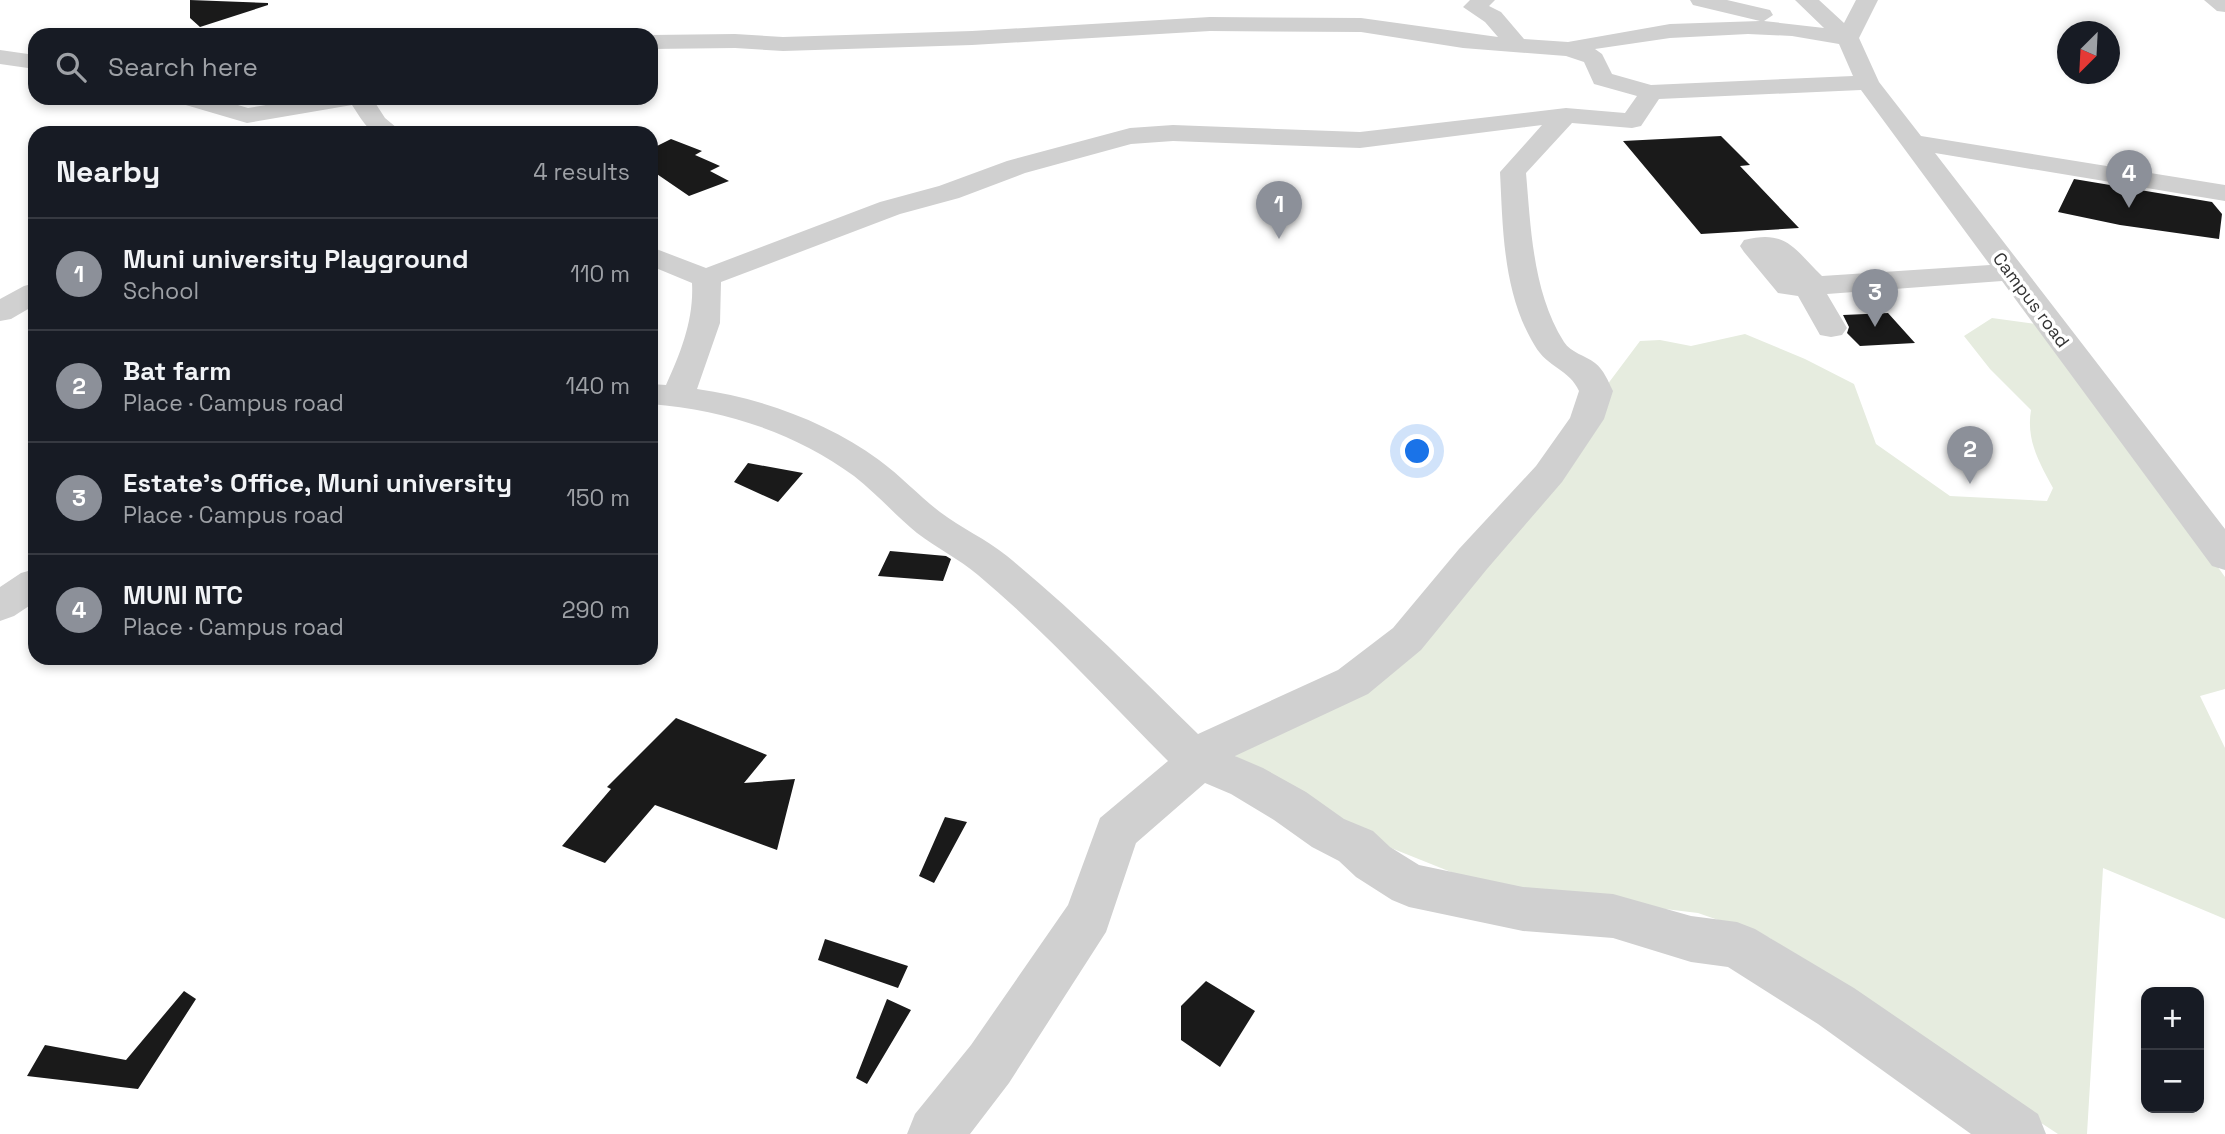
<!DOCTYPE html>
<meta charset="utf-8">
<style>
body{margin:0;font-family:"Space Grotesk",sans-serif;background:#242831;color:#f1f3f6}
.controls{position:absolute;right:21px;bottom:21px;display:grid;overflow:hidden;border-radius:14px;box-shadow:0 4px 10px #0003}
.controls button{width:63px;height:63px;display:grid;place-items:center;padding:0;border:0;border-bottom:2px solid #363941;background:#171b24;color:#f1f3f6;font:35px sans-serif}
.compass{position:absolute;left:2057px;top:21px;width:63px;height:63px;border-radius:50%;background:#171b24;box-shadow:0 4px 10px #0003;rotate:204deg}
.you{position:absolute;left:1418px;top:452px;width:24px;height:24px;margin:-18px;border:5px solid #fff;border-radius:50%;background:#1a73e8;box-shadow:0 0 0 10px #1a73e833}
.badge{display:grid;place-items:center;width:46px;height:46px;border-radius:50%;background:#8c9099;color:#fff;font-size:23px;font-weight:700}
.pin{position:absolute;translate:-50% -58px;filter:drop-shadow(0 2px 4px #0008)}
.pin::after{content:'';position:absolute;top:37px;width:24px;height:21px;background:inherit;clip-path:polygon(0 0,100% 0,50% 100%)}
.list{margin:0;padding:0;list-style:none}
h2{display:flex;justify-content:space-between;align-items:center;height:91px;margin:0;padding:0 28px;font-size:30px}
h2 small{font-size:23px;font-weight:400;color:#9ea1a6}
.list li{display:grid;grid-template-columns:46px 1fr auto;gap:21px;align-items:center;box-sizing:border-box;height:112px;padding:0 28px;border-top:2px solid #363941}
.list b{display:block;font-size:26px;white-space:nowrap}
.list p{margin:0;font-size:23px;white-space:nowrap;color:#9ea1a6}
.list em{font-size:23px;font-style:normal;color:#9ea1a6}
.icon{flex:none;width:38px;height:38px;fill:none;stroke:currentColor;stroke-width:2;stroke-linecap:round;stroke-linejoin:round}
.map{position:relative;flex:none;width:2225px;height:1134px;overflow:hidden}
.search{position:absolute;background:#171b24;box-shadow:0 4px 10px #0003;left:28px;top:28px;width:630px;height:77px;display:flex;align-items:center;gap:18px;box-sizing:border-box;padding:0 24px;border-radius:21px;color:#9ea1a6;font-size:26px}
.panel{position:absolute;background:#171b24;box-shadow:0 4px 10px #0003;left:28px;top:126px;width:630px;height:539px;border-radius:21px}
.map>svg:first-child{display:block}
.green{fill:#e6ecdf}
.building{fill:#1a1a1a}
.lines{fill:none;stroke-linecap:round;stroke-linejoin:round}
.minor{fill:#d0d0d0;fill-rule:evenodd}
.labels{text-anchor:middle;stroke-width:7;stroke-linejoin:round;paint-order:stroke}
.far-street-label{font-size:18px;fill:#333;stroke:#fff}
</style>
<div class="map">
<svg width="2225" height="1134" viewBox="0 0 2225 1134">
<rect width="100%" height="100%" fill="#fff"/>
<!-- green -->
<path class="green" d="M1992 318 2044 325 2225 577V689L2200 696 2225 748V919L2103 868 2087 1134H2058L1836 988 1770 938 1698 913 1491 888 1391 848 1311 805 1223 748 1419 636 1640 341 1660 340 1691 346 1745 334 1805 359 1854 384 1876 444 1950 496 2047 501 2053 488C2039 462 2026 440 2031 410L1990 369 1964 336Z"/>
<!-- building -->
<path class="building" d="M190 0 268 3V5L200 27 190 18Z
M1721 136 1750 165 1740 166 1799 228 1701 234 1623 141Z
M671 139 702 151 695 155 720 166 710 171 729 181 689 196 651 170V149Z
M2074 179 2212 202 2222 214 2219 239 2120 225 2058 212Z
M1888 313 1915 343 1860 346 1847 333 1849 327 1843 315Z
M748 463 803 473 778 502 734 482Z
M890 551 946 556 951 559 943 581 878 576Z
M676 718 767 755 744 783 795 779 777 850 655 805 605 863 562 846 611 789 607 787Z
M945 817 967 822 934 883 919 876Z
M825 939 908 966 898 988 818 960Z
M1206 981 1255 1011 1220 1067 1181 1040V1006Z
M184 991 196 999 138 1089 27 1076 45 1045 126 1060Z
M887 999 911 1010 867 1084 856 1078Z"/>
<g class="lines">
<!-- minor -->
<path class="minor" d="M1470 0H1495L1489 6 1501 12 1524 39 1568 42 1670 24 1760 21 1693 5 1690 0H1727L1770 10 1773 15 1764 21 1824 28 1795 0H1819L1844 23 1856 0H1878L1859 38 1879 82 1921 136 2225 185V201L1935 153 2225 529V570L2212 566 2002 281 1827 294 1847 328 1842 335 1831 337 1820 335 1798 296 1778 293 1744 252 1740 246 1744 240C1787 229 1794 249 1822 276L1990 265 1861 90 1659 99 1641 126 1632 128 1572 123 1526 173C1531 230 1533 293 1564 342 1571 353 1585 355 1595 363 1604 370 1608 381 1613 391L1604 419 1562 482 1487 569 1421 650 1368 694 1235 756 1263 768 1306 792 1344 819 1373 831 1390 847 1419 865 1523 887 1613 894 1691 916 1737 922 1755 929 1854 988 2038 1114 2046 1134H1971L1818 1024 1728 967 1691 962 1613 938 1523 931 1409 907 1392 900 1356 877 1339 861 1312 847 1274 820 1231 794 1205 783 1136 843 1106 932 1009 1083 970 1134H907L915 1114 971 1045 1068 905 1100 818 1168 761C1106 699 1046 632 978 575 959 559 937 548 917 533 895 515 876 493 854 476 794 432 724 410 651 404V384L666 385C681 352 694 319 692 283L651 266V247L706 268 880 202 939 186 1007 161 1130 128 1173 125 1360 132 1566 108 1625 113 1637 96 1594 84 1584 62 1566 56 1463 48 1361 32 1210 31 972 45 783 51 735 48 651 49V35L735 34 783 37 972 31 1210 17 1361 18 1498 37 1485 22 1463 7ZM1748 34 1792 36 1839 44 1853 76 1651 85 1612 74 1602 54 1595 49 1670 38ZM1542 125 1500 172C1503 231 1503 294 1535 346 1547 367 1570 370 1579 391L1570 418 1536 466 1459 549 1393 628 1338 670 1198 734C1136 673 1074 611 1007 556 986 539 961 528 940 512 919 496 901 476 879 460 827 422 761 398 697 389L720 323 721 282 900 214 959 198 1025 173 1131 144 1173 141 1360 148Z
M2204 0H2225V12L2217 11Z
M0 50 35 55V69L0 64Z
M176 98H214L248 108 308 98H372L385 118 403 133C368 133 371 134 352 105L247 123 179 103Z
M35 283V305L11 319 0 321V299L24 286Z
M35 569V602L14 616 0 621V587L21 573Z"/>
</g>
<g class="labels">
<!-- far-street labels -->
<g class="far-street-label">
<text transform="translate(2031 300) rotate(53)" y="6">Campus road</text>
</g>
</g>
</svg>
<div class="controls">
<button>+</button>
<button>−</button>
</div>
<svg class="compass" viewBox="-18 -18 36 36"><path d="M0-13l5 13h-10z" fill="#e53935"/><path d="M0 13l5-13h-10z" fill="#9ea1a6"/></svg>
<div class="you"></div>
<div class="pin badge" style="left:1279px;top:239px">1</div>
<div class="pin badge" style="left:1970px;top:484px">2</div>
<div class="pin badge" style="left:1875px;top:327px">3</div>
<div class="pin badge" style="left:2129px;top:208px">4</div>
<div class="search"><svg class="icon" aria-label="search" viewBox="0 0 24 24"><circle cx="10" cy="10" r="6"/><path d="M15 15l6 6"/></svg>Search here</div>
<section class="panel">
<h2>Nearby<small>4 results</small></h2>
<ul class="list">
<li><span class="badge">1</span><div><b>Muni university Playground</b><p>School</p></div><em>110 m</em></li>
<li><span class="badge">2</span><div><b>Bat farm</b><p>Place · Campus road</p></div><em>140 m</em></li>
<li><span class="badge">3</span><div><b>Estate's Office, Muni university</b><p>Place · Campus road</p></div><em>150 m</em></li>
<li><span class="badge">4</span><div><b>MUNI NTC</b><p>Place · Campus road</p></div><em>290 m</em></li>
</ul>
</section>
</div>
